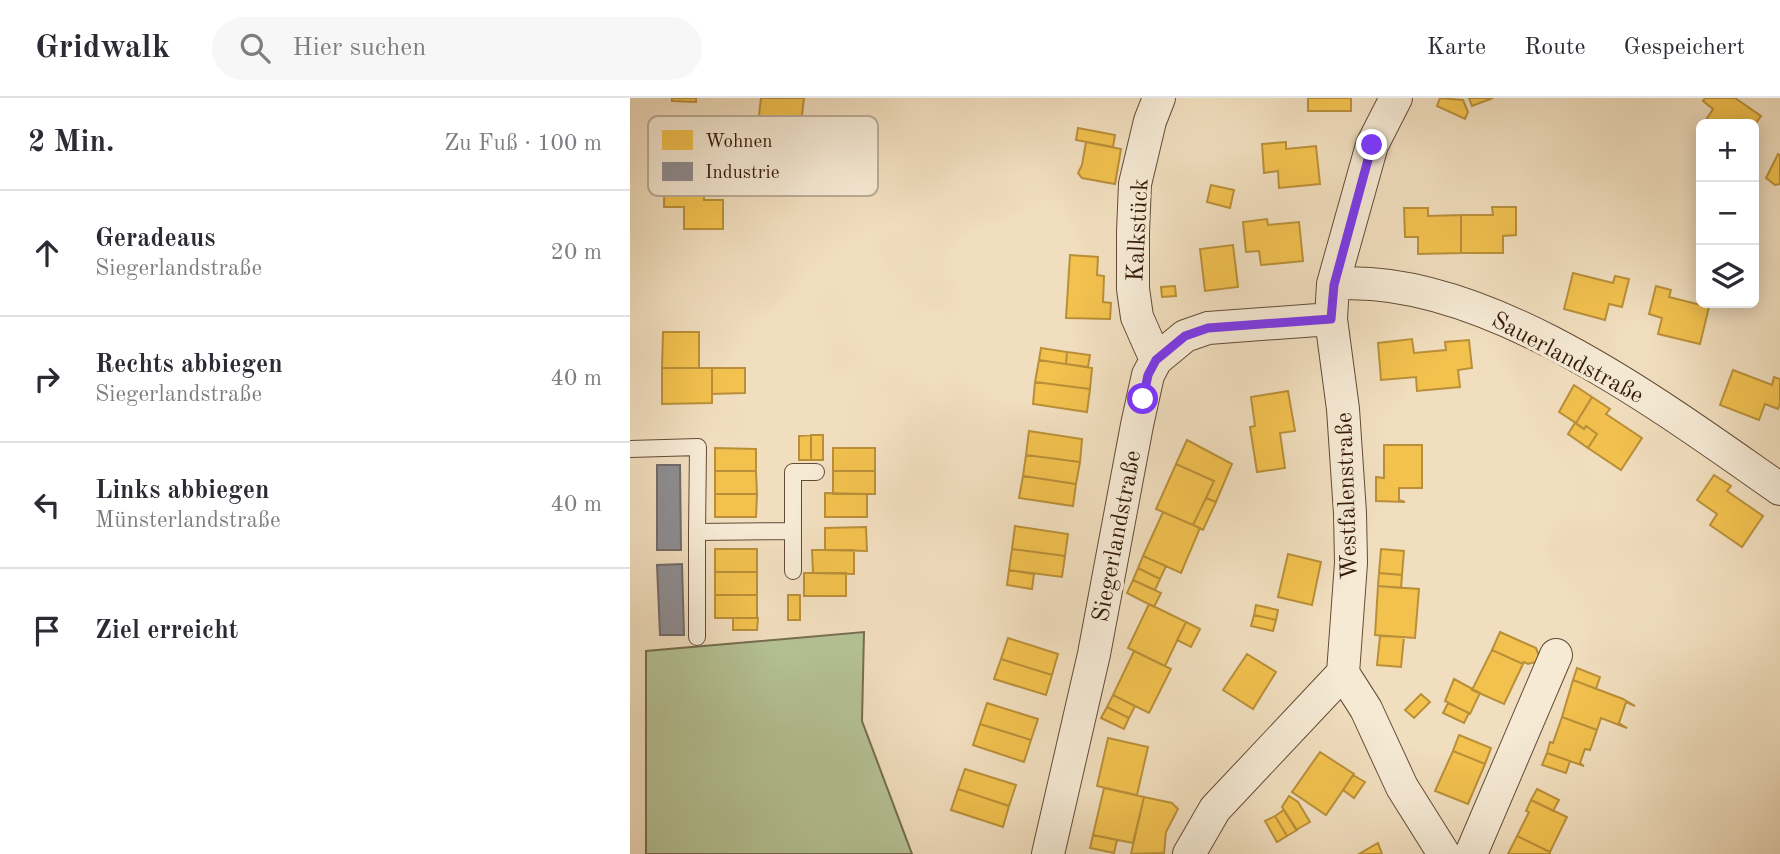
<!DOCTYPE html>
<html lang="de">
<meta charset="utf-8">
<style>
body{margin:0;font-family:"Old Standard TT",serif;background:#f7f7f7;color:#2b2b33}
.controls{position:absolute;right:21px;top:21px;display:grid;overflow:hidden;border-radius:10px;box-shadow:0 4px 18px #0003}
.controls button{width:63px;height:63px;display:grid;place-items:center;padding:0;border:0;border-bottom:2px solid #e1e1e2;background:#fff;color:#2b2b33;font:35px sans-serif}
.stop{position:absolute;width:21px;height:21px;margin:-16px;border:5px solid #7c3aed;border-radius:50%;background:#fff}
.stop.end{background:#7c3aed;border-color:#fff;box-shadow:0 2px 7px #0008}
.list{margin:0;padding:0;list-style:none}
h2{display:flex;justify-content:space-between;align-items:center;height:91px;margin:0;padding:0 28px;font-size:30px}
h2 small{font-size:23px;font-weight:400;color:#7c7c81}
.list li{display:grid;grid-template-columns:46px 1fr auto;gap:21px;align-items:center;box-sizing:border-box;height:126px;padding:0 28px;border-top:2px solid #e1e1e2}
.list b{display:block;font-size:26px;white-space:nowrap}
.list p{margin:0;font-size:23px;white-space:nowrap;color:#7c7c81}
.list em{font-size:23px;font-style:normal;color:#7c7c81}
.icon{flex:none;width:38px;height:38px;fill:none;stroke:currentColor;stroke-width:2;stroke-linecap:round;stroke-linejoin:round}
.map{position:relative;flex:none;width:1150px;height:756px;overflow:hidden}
header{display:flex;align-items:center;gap:42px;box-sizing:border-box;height:98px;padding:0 35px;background:#fff;border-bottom:2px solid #e1e1e2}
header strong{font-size:33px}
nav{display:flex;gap:38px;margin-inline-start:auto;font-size:24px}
.search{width:490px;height:63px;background:#f7f7f7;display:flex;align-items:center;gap:18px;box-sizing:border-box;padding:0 24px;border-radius:38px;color:#7c7c81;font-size:26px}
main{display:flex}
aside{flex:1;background:#fff}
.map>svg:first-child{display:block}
.green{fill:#b5c295;stroke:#756e4f;stroke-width:2}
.homes{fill:#f2c14e;stroke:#b98f39;stroke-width:2}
.industry{fill:#8d8d92;stroke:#736a69;stroke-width:2}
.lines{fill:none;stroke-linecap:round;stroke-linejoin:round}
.service-casing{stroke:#644b36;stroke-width:18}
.minor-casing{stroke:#644b36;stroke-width:34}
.service{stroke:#f6ead5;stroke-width:16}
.minor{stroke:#f6ead5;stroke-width:32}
.route{stroke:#7c3aed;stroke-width:9}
.labels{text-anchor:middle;stroke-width:7;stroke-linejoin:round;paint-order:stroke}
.street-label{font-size:24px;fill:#351a09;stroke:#f6ead5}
.key{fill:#f6ead5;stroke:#bcac98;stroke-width:2}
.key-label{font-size:19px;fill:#351a09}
</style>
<header>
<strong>Gridwalk</strong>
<div class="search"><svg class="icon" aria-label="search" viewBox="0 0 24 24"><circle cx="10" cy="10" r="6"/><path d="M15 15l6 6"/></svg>Hier suchen</div>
<nav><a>Karte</a><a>Route</a><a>Gespeichert</a></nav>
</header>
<main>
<aside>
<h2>2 Min.<small>Zu Fuß · 100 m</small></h2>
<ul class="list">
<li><svg class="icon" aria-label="ahead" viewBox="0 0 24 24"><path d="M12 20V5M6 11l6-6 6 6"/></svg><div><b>Geradeaus</b><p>Siegerlandstraße</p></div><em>20 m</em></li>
<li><svg class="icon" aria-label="right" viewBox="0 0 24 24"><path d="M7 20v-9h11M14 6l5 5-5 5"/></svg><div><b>Rechts abbiegen</b><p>Siegerlandstraße</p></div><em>40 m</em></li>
<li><svg class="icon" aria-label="left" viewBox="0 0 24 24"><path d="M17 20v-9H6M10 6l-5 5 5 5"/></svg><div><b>Links abbiegen</b><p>Münsterlandstraße</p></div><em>40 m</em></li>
<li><svg class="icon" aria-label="arrive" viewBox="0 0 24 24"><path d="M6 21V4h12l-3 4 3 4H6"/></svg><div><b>Ziel erreicht</b></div></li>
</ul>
</aside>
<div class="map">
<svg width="1150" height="756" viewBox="0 0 1150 756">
<rect width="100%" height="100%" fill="#f1debe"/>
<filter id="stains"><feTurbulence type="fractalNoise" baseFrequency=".00286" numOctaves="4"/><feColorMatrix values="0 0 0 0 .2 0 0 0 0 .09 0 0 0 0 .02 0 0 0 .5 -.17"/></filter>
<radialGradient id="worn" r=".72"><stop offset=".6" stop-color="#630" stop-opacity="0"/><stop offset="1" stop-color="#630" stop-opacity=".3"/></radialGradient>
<!-- green -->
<path class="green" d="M234 534 232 623 282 756H16V553Z"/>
<!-- homes -->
<path class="homes" d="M42 0H66V4L42 3Z
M131 0H174L166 67 124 61Z
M678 0H721V13H678Z
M810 0 833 2 838 14 835 21 807 8Z
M839 0H863L842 8Z
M1075 0H1105L1131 18 1124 28 1076 26 1074 25 1083 11 1073 3Z
M448 30 485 37 483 49 446 42Z
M456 44 491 51 485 86 452 80 448 75 452 67Z
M656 44V51L686 48 690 86 649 90 648 73 634 75 632 46Z
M1148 56 1150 57V86L1145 87 1136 80Z
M35 61H74V102H93V131H54V109H34Z
M581 87 604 92 600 110 577 104Z
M862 109H886V137L873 138V155H831V117H863Z
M774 110H798V118L831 117V155L788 156V139H775Z
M637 121 638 127 669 124 673 163 631 167 629 153 616 154 613 124Z
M603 147 608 189 575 193 570 151Z
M440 157 468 159 467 177 474 178 473 204 481 205 480 221 436 220Z
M943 175 983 185 985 178 999 181 992 209 979 206 975 222 934 211Z
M545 188 546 198 532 199 531 189Z
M1026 188 1041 192 1039 199 1079 209 1070 246 1028 236 1032 220 1019 216Z
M33 234H69V270H32Z
M782 241 784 255 816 252 815 244 839 242 842 270 828 272 830 289 787 293 786 279 751 282 748 245Z
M411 250 437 254 436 266 409 262Z
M437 254 460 257 458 269 436 266Z
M409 262 462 270 460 291 405 284Z
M32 270H82V305L32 306Z
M82 270H115V295L82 296Z
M1103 272 1142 287 1144 279 1150 281V305L1148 311 1135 306 1129 322 1090 307Z
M405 284 460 291 457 314 403 306Z
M944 287 962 299 946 325 929 314Z
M658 293 665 333 650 335 655 370 627 374 620 329 625 328 621 299Z
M962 299 980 311 976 316 1012 340 991 372 958 350 967 336 956 328 954 331 946 325Z
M945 325 954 331 956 328 967 336 958 350 938 336Z
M399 333 452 341 450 364 396 357Z
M181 337V362H169V338Z
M181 337H193V362H181Z
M557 342 602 366 586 404 576 400 584 383 546 366Z
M754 347H792V390H769V402L775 404 746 403V379L754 380Z
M85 350 126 351V373H85Z
M203 350H245V373H203Z
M396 357 450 364 446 386 393 378Z
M546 366 584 383 563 427 526 411Z
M85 373H126L127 396H85Z
M203 373H245V396H203Z
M1084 377 1101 388 1097 393 1133 418 1112 449 1080 427 1087 416 1067 402Z
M393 378 446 386 443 408 389 400Z
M195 395 237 396V419H195Z
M85 396H127L126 419H85Z
M576 400 586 404 573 432 563 427Z
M533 414 570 430 551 475 513 458Z
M385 428 438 436 435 458 382 451Z
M236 429 237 453 195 452V430Z
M85 451H127V474H85Z
M382 451 435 458 432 479 379 472Z
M751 451 774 453 772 477 749 475Z
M182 452H224V476L183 475Z
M658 456 691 464 682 507 648 499Z
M513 458 536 468 530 481 508 470Z
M508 470 530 481 525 492 503 482Z
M379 472 404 476 402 491 377 487Z
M85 474H127V497H85Z
M174 475H216V498H174Z
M749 475 772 477 771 490 748 488Z
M503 482 531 495 524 509 497 495Z
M748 488 789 491 785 540 745 537Z
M85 497H127V520H85Z
M158 497H170V522H158Z
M519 506 556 524 535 568 498 550Z
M626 507 648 512 646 522 624 517Z
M624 517 646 522 643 533 621 528Z
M103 520H128L127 532H103Z
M556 524 570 531 561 549 547 542Z
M870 534 906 550 909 558 906 564 898 566 894 564 893 566 862 552Z
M750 538 774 539 771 569 747 567Z
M378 540 428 556 422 577 371 561Z
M862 552 893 566 874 606 842 592Z
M504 553 541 571 519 615 483 597Z
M617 556 646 574 623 611 593 592Z
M371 561 422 577 416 597 364 581Z
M947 570 970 579 966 591 943 582Z
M824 581 850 595 840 616 815 603Z
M943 582 993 601 1005 608 996 604 989 625 997 630 971 620 967 632 932 619Z
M791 596 800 604 784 620 775 612Z
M483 597 505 608 499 620 477 609Z
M357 605 408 621 401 642 350 626Z
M818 605 839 615 834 625 813 615Z
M477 609 499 620 494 631 471 620Z
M932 619 967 632 960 652 955 651 950 665 954 668 917 655 920 644 923 645Z
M350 626 401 642 394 664 343 647Z
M829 637 861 650 855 666 823 653Z
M478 640 518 649 507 697 467 688Z
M823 653 855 666 838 706 805 693Z
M690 654 724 676 696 717 662 694Z
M917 655 940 663 936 675 912 667Z
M335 671 386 687 379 708 328 691Z
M723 677 735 684 724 700 713 692Z
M474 690 514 699 503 745 463 737Z
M328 691 379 708 373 729 321 712Z
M907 691 929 702 923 713 901 702Z
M659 698 668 704 680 724 666 732 652 709Z
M514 699 542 705 548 711 536 734 534 755 501 756Z
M901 702 937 719 920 754 887 738 899 714 896 713Z
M654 712 667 732 657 738 645 718Z
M645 718 657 738 647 744 635 723Z
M463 737 487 742 484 755 460 750Z
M887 738 920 754V756H878Z
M748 745 752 756H729Z"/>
<!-- industry -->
<path class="industry" d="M27 367H50L51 452H27Z
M52 466 54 537H30L27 467Z"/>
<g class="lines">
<!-- service casing -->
<g class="service-casing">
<path id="service" d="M0 351 68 349 67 434 163 433
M163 473V374H186
M67 539V434"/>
</g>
<!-- minor casing -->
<g class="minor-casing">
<path id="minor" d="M703 186C853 174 1032 309 1150 391
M526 262 507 219 503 191V134L505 86 520 23 529 0
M713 575 736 611 772 689 814 756
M418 756 464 556 507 327 518 277 526 262 555 238 578 230 701 221
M559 756 585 711 713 575 721 465 720 415 713 311 701 221 703 186 742 47 766 0
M841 756 926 557"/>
</g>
<!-- service -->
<use href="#service" class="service"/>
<!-- minor -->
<use href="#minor" class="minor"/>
</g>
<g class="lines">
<!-- route -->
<path class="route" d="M513 301 518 277 526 262 555 238 578 230 701 221 704 187 742 47"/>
</g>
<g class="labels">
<!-- street labels -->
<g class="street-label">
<text transform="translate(507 132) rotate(-87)" y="8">Kalkstück</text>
<text transform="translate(938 259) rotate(28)" y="8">Sauerlandstraße</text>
<text transform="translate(716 398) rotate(-92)" y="8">Westfalenstraße</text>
<text transform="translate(486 438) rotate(-79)" y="8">Siegerlandstraße</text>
</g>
</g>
<!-- legend -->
<rect x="18" y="18" width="230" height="80" rx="10" class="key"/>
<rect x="32" y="32" width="31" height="20" fill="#f2c14e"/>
<rect x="32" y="64" width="31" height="19" fill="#8d8d92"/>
<g class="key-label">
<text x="75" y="49">Wohnen</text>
<text x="75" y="80">Industrie</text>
</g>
<rect width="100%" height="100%" filter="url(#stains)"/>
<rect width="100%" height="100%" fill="url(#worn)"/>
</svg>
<div class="controls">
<button>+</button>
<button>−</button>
<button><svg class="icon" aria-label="layers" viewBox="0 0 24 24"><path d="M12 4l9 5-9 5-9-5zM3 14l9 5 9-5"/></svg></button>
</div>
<div class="stop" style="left:513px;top:301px"></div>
<div class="stop end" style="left:742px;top:47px"></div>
</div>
</main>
